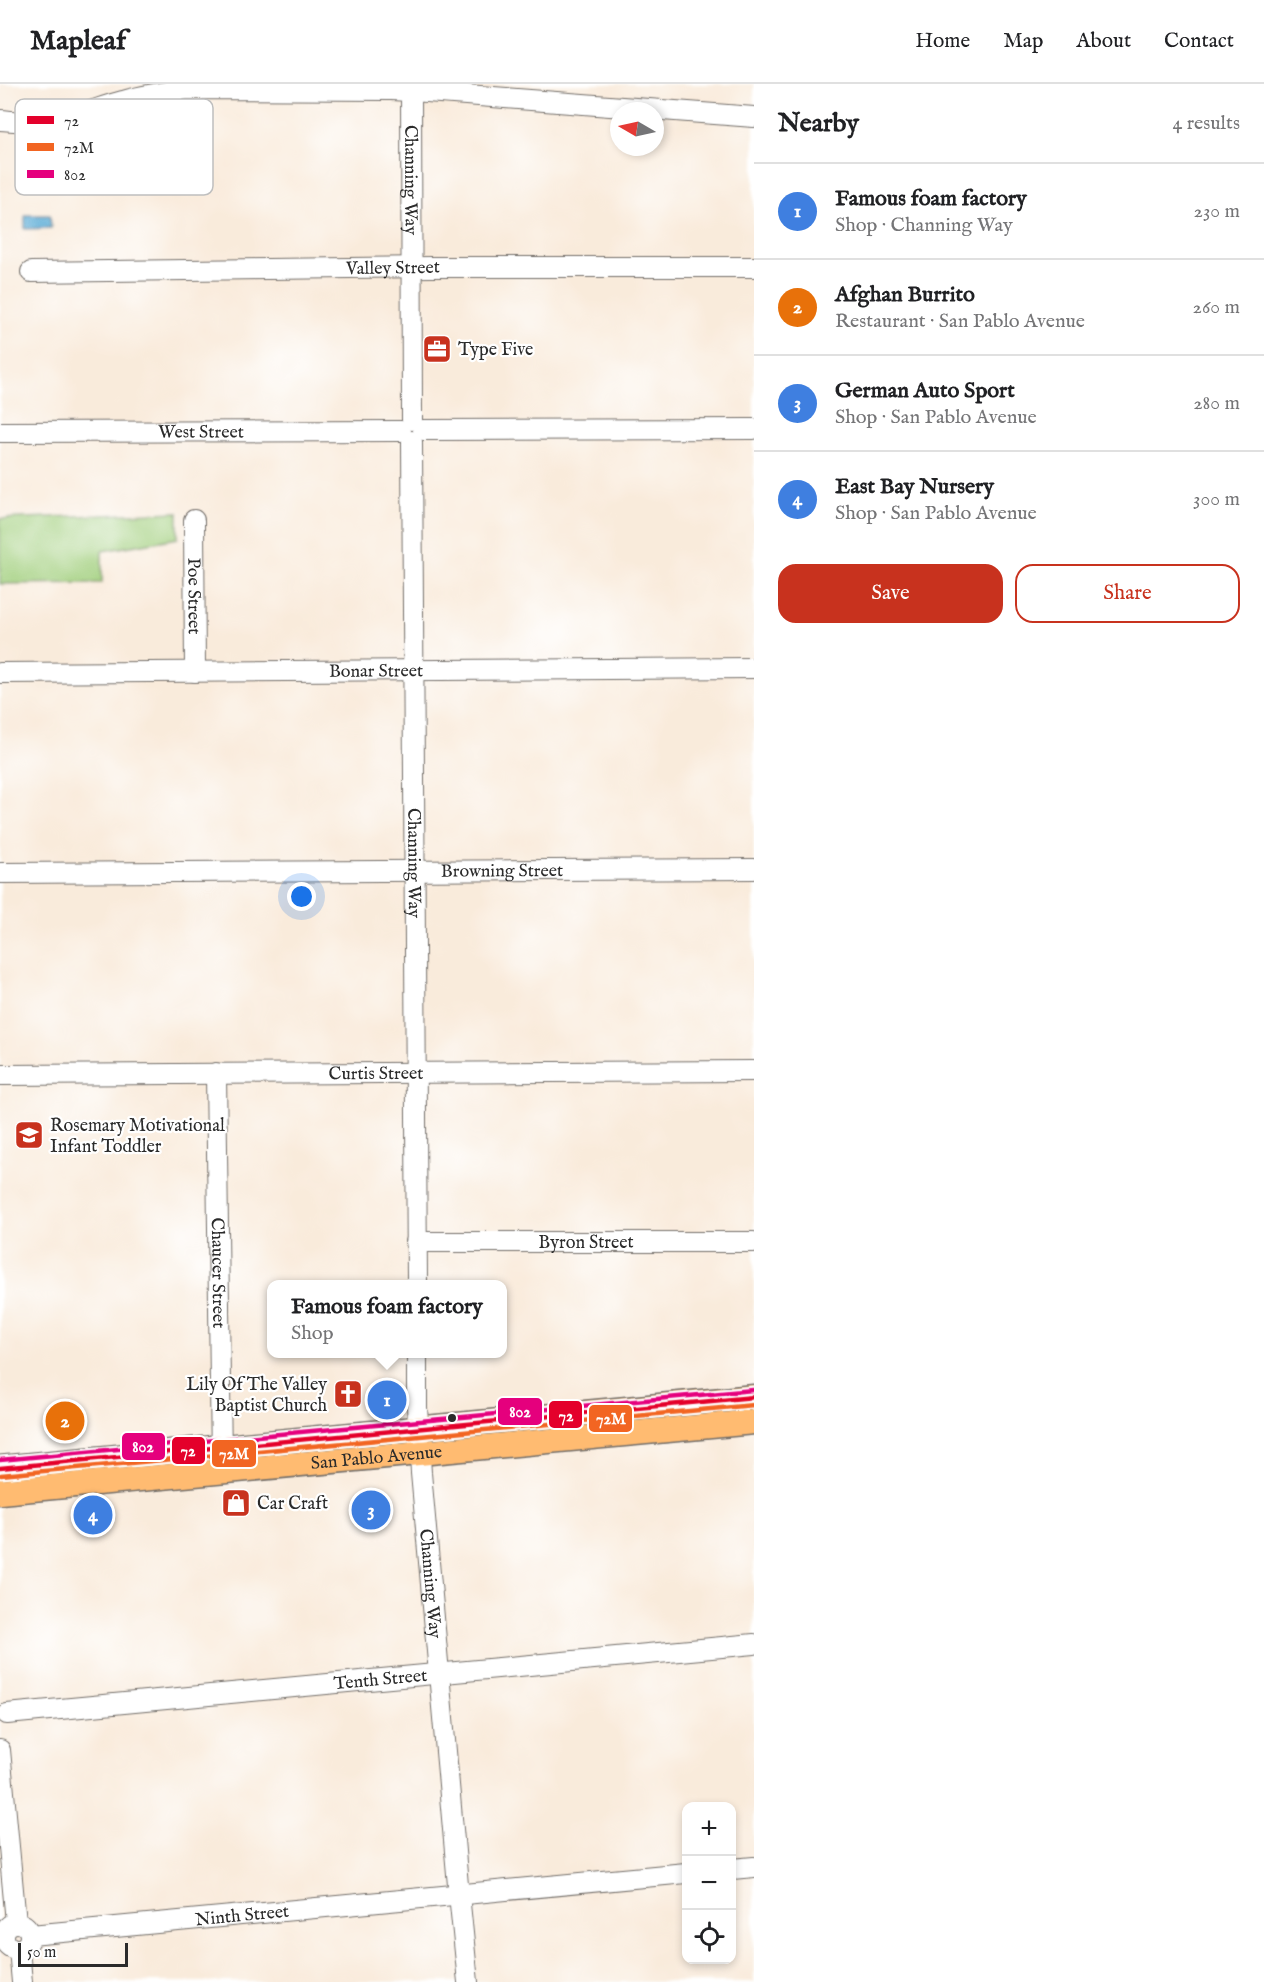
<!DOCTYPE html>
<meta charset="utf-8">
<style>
body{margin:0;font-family:"IM FELL English",serif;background:#f2f2f2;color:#202124}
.controls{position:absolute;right:18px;bottom:18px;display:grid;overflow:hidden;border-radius:12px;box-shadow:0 3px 9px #0003}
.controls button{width:54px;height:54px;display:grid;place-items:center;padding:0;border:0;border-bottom:2px solid #e0e0e0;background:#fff;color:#202124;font:30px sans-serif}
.compass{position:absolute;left:610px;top:18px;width:54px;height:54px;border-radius:50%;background:#fff;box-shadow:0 3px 9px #0003;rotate:279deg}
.scale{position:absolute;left:18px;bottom:15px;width:110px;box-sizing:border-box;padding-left:6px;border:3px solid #2b2b2b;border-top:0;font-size:16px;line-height:21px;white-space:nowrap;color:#2b2b2b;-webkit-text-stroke:4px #fff;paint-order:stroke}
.you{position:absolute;left:302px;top:813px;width:21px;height:21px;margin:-15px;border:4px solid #fff;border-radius:50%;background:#1a73e8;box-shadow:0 0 0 9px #1a73e833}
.badge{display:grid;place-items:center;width:39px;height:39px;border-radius:50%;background:#c8321e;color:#fff;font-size:20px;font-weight:700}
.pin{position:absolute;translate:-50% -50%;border:3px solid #fff;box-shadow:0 2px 6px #0006}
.popup{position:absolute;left:267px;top:1196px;width:240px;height:78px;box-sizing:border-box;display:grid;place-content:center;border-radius:12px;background:#fff;filter:drop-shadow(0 2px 4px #0005);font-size:20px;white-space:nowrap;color:#757577}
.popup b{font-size:22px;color:#202124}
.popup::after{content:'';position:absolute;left:50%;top:100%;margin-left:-12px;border:12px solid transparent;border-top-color:#fff}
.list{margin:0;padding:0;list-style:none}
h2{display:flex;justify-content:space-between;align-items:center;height:78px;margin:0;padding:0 24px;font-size:26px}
h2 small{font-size:20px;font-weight:400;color:#757577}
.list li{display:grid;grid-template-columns:39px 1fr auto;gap:18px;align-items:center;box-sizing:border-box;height:96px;padding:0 24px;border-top:2px solid #e0e0e0}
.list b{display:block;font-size:22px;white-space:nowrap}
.list p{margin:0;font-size:20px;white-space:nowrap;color:#757577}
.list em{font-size:20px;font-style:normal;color:#757577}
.actions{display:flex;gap:12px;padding:18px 24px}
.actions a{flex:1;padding:14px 0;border:2px solid #c8321e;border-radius:18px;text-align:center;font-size:21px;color:#c8321e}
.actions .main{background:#c8321e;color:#fff}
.icon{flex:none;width:33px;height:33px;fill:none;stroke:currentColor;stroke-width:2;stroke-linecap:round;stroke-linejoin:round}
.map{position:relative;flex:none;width:754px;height:1898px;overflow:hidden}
header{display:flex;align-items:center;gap:36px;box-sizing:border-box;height:84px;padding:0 30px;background:#fff;border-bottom:2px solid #e0e0e0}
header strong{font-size:28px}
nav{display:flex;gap:33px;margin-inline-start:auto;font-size:21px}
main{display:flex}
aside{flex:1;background:#fff}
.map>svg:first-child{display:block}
.green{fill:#a1cf7d;stroke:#667d54;stroke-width:1.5}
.water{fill:#5cacd6;stroke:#446c80;stroke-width:1.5}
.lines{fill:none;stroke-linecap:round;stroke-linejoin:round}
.minor-casing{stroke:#736e69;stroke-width:22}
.major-casing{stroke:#736e69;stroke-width:27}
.minor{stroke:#fff;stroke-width:20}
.major{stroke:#ffbb71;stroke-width:24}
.bus-1-casing{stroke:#fff;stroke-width:9}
.bus-2-casing{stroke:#fff;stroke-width:9}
.bus-3-casing{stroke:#fff;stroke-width:9}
.bus-1{stroke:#e4002b;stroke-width:4.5}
.bus-2{stroke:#f26522;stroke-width:4.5}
.bus-3{stroke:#e5007d;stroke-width:4.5}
.bus-dot{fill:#2b2b2b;stroke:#fff;stroke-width:2}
.labels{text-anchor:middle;stroke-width:4.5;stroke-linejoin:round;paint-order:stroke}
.street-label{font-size:18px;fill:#2b2b2b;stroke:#fff}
.poi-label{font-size:18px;fill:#2b2b2b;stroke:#fff;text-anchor:start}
.key{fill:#fff;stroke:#bfbfbf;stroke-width:1.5}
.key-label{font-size:16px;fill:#2b2b2b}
.line-badge{stroke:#fff;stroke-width:2}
.badge-label{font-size:16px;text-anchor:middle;font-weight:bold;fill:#fff}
</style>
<header>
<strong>Mapleaf</strong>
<nav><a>Home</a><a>Map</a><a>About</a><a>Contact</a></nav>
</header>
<main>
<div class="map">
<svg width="754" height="1898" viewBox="0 0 754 1898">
<rect width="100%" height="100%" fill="#fff"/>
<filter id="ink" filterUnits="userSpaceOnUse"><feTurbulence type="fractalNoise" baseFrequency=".0167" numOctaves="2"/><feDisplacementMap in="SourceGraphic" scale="12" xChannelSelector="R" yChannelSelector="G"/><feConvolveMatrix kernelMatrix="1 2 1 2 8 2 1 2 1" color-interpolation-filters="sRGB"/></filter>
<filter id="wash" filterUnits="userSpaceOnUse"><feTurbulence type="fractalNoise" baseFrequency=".008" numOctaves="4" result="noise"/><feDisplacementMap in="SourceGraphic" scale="24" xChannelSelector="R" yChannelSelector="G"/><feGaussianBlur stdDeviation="1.35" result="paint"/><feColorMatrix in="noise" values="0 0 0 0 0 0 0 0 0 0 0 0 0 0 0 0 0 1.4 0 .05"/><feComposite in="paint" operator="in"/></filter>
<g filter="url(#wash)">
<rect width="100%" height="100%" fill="#f9ebdb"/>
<!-- green -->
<path class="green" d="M178 428V454L102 467V499L0 500V435Z"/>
<!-- water -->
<path class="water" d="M25 131H50L51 144 25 145Z"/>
</g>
<g filter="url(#ink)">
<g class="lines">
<!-- minor casing -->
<g class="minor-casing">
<g id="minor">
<path id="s1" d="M411 0 412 336"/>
<path d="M0 36C14 37 28 39 42 38 70 36 96 24 123 17 144 11 165 8 187 5L391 6 427 8 754 33"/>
<path id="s2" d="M31 188 431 183H754"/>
<path d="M423 346 754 345"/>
<path id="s3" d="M0 348 401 347"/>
<path id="s4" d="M412 357 417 1200"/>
<path id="s5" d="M194 436 195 588"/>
<path id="s6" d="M0 589 754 584"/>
<path id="s7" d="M0 789 754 785"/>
<path id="s8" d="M216 989 221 1377"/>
<path id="s9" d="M0 991 754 987"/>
<path id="s10" d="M416 1158H754"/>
<path id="s11" d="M417 1270V1323L421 1389 458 1801"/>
<path id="s12" d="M7 1630 754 1560"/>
<path d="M0 1666 16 1838"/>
<path d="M732 1785 754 1783"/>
<path d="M465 1810 686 1789"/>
<path d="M460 1820 468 1898"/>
<circle cx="17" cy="1852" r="13"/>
<path id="s13" d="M31 1851 453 1811"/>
<path d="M19 1865 22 1898"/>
</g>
</g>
<!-- major casing -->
<g class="major-casing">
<g id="major">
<path d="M0 1384 754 1313"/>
<path id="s14" d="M0 1408 754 1338"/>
</g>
</g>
<!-- minor -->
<use href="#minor" class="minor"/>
<!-- major -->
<use href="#major" class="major"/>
<!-- bus-1 casing -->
<g class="bus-1-casing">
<path id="bus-1" d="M0 1384 754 1313"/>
</g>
<!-- bus-2 casing -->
<g class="bus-2-casing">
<path id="bus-2" d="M1 1391 754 1321"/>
</g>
<!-- bus-3 casing -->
<g class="bus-3-casing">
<path id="bus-3" d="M0 1376 753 1306"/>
</g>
<!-- bus-1 -->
<use href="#bus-1" class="bus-1"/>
<!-- bus-2 -->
<use href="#bus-2" class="bus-2"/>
<!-- bus-3 -->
<use href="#bus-3" class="bus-3"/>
</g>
</g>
<!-- icons -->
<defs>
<g id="office-square" transform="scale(1.5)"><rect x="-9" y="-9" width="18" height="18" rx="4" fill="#c8321e" stroke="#fff"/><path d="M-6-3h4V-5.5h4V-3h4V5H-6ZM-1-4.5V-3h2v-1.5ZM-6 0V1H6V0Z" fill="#fff"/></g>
<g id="school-square" transform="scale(1.5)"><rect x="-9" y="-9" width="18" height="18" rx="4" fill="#c8321e" stroke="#fff"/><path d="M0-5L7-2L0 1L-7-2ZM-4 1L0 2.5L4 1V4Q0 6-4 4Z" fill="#fff"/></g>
<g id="church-square" transform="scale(1.5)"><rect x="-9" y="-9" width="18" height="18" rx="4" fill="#c8321e" stroke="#fff"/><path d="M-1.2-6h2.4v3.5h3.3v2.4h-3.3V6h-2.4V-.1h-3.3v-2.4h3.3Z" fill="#fff"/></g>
<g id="shop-square" transform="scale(1.5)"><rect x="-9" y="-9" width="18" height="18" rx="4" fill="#c8321e" stroke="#fff"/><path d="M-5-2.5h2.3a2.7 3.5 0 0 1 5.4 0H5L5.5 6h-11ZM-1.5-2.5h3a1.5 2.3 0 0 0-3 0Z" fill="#fff"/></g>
</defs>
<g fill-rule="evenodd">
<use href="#office-square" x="437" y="265"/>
<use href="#school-square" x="29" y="1051"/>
<use href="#church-square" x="348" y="1310"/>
<use href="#shop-square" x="236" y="1419"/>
</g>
<!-- markers -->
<circle class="bus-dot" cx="452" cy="1334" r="5"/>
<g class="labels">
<!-- street labels -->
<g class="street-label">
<text dy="6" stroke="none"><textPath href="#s1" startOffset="96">Channing Way</textPath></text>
<text dy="6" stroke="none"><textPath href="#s2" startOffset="362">Valley Street</textPath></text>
<text dy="6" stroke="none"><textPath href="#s3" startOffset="201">West Street</textPath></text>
<text dy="6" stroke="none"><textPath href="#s5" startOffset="76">Poe Street</textPath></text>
<text dy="6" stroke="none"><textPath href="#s6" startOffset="376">Bonar Street</textPath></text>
<text dy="6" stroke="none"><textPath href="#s4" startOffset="422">Channing Way</textPath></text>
<text dy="6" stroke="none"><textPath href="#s7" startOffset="502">Browning Street</textPath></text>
<text dy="6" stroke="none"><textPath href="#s9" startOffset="376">Curtis Street</textPath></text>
<text dy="6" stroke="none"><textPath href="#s10" startOffset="170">Byron Street</textPath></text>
<text dy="6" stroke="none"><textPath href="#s8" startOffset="200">Chaucer Street</textPath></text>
<text dy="6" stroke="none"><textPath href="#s14" startOffset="378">San Pablo Avenue</textPath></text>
<text dy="6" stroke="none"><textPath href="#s11" startOffset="230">Channing Way</textPath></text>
<text dy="6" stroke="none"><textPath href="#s12" startOffset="375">Tenth Street</textPath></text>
<text dy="6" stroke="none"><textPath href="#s13" startOffset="212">Ninth Street</textPath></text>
</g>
<!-- poi labels -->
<g class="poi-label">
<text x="458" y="271">Type Five</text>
<text x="50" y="1047">Rosemary Motivational<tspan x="50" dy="21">Infant Toddler</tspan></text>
<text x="327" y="1306" text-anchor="end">Lily Of The Valley<tspan x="327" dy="21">Baptist Church</tspan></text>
<text x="257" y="1425">Car Craft</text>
</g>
</g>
<!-- legend -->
<rect x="15" y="15" width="198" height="96" rx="9" class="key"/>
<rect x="27" y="32" width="27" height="8" fill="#e4002b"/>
<rect x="27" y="59" width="27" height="8" fill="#f26522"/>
<rect x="27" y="86" width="27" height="8" fill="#e5007d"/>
<g class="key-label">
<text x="64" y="42">72</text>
<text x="64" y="69">72M</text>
<text x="64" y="96">802</text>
</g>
<g class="line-badge">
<rect x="497" y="1313" width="46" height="29" rx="6" fill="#e5007d"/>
<rect x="548" y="1316" width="35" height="29" rx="6" fill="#e4002b"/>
<rect x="588" y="1320" width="45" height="29" rx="6" fill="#f26522"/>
<rect x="121" y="1348" width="45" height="29" rx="6" fill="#e5007d"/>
<rect x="171" y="1352" width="35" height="29" rx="6" fill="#e4002b"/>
<rect x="211" y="1355" width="46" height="29" rx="6" fill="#f26522"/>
</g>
<g class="badge-label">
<text x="520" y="1333">802</text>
<text x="566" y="1337">72</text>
<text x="611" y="1340">72M</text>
<text x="143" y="1368">802</text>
<text x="188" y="1372">72</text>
<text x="234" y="1375">72M</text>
</g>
</svg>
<div class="controls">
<button>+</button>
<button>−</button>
<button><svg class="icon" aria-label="locate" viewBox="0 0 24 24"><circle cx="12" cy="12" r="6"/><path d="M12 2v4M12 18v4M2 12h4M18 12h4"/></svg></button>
</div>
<svg class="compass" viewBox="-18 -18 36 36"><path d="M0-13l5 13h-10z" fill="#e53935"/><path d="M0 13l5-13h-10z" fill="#757577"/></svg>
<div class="scale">50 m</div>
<div class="you"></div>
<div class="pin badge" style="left:387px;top:1316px;background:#3f7fe0">1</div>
<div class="popup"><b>Famous foam factory</b>Shop</div>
<div class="pin badge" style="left:65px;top:1337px;background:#e8710a">2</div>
<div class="pin badge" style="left:371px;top:1426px;background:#3f7fe0">3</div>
<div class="pin badge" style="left:93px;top:1431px;background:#3f7fe0">4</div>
</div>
<aside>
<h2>Nearby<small>4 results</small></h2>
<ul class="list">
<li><span class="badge" style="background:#3f7fe0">1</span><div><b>Famous foam factory</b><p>Shop · Channing Way</p></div><em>230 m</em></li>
<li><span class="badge" style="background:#e8710a">2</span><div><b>Afghan Burrito</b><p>Restaurant · San Pablo Avenue</p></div><em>260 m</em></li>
<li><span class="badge" style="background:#3f7fe0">3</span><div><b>German Auto Sport</b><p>Shop · San Pablo Avenue</p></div><em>280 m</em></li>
<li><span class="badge" style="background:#3f7fe0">4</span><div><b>East Bay Nursery</b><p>Shop · San Pablo Avenue</p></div><em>300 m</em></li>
</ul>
<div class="actions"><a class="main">Save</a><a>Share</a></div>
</aside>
</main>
